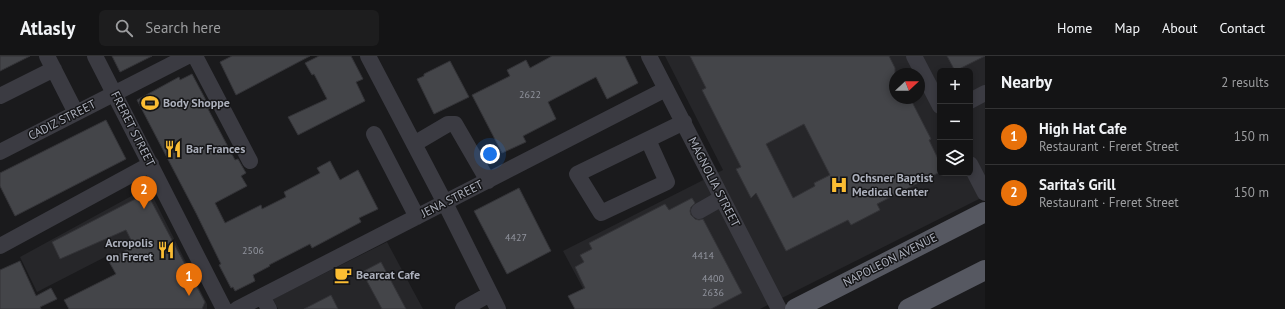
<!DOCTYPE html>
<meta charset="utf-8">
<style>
body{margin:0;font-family:"PT Sans",sans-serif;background:#1d1d1e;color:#f1f3f6}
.controls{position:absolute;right:12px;top:12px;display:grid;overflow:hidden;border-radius:6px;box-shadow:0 2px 6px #0003}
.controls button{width:36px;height:36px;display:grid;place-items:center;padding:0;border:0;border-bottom:1px solid #333334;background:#141415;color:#f1f3f6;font:20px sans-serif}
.compass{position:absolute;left:889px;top:12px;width:36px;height:36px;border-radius:50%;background:#141415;box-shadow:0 2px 6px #0003;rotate:68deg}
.you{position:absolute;left:490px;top:98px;width:14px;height:14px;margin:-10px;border:3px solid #fff;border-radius:50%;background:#1a73e8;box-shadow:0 0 0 6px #1a73e833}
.badge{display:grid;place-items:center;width:26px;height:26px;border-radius:50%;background:#fbbd33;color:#fff;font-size:13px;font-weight:700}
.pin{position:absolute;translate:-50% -33px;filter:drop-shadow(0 1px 2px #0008)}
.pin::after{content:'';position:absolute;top:21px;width:14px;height:12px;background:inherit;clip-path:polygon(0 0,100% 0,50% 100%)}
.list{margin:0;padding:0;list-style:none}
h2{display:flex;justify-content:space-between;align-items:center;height:52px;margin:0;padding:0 16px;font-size:17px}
h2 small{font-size:13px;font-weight:400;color:#9d9ea0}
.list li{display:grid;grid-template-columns:26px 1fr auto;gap:12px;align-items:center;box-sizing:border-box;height:56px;padding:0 16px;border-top:1px solid #333334}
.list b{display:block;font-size:15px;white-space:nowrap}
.list p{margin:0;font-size:13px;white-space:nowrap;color:#9d9ea0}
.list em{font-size:13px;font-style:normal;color:#9d9ea0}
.icon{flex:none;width:22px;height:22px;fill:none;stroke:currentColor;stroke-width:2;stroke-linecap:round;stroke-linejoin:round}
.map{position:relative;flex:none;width:985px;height:253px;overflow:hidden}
header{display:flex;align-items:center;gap:24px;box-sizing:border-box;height:56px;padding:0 20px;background:#141415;border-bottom:1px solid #333334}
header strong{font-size:19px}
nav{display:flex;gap:22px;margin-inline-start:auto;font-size:14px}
.search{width:280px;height:36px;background:#1d1d1e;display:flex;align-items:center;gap:10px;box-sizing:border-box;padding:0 14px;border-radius:6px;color:#9d9ea0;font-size:15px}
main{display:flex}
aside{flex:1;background:#141415}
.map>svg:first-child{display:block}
.built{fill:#262629;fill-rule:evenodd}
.building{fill:#444549;stroke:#343438;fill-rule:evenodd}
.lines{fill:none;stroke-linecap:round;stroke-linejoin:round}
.minor{stroke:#3b3b42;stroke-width:16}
.major{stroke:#565861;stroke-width:20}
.labels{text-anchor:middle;stroke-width:3;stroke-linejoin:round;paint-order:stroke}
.number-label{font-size:10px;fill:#92959f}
.poi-label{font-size:12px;font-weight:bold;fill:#acb0bc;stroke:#151517;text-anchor:start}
.street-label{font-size:12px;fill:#acb0bc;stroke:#151517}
</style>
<header>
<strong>Atlasly</strong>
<div class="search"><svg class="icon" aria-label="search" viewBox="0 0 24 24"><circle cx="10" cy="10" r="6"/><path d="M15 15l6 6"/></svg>Search here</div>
<nav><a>Home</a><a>Map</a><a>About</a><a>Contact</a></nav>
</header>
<main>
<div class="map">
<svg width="985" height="253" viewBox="0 0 985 253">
<rect width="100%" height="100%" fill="#1a1a1c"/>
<!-- built -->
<path class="built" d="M665 0H985V140L760 253H594L563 195 723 114ZM940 15H970V117H940ZM895 18H919V42H895Z
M148 131 207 248V253H134L107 200 37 236 20 201Z
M387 186 423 253H278L273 243Z"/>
<!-- building -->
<path class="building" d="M0 0H30L0 15Z
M112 0H152L120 16Z
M232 0H310L236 39 220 6Z
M319 0H351L363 23 356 26 365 45 298 79 288 61 327 43 314 18 312 19 305 7Z
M552 0H625L638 27 607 43 596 21 548 46 556 63 523 80 526 86 502 97 472 39 510 20 507 14 526 4 530 12Z
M690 0H889L895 12V42H910L931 83 929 84 940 107V116L877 148 880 154 851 169 848 164 786 195 756 137 751 142 736 113 741 111 702 34 706 32ZM804 68 830 119 814 127 815 130 793 142 766 88Z
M947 0H985L955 15Z
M450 5 469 41 434 58 417 23 424 20V18Z
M192 18 210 52 208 53 235 104 238 103 246 117 241 120 247 130 215 147 225 167 261 149 262 153 286 141 284 136 320 117 317 112 330 105 340 124 358 114 378 153 359 162 361 166 312 192 310 188 269 209 270 210 253 219 255 225 235 235 233 231 231 232 219 209 221 208 196 157 137 44 179 21 180 24Z
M106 64 126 103 15 160 0 130V117Z
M519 132 551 195 507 218 474 155Z
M147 137 205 246 202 253H69L64 244 116 218 108 204 134 190 126 174 60 203 52 186Z
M692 142 695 147 691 151 690 155 691 159 695 163 699 164 703 163 742 237 711 253H575L568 240 585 232 575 211 584 206 580 199 592 193 589 187 665 148 669 154Z
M20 205 36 240 51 232 57 243 40 251 41 253H0V214Z
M381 206 406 253H382L362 216Z
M331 239 338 253H304Z"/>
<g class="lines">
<!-- minor -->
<path class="minor" d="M47 0 76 57
M95 0 224 253
M195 0 250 105
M368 0 445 147 498 253
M649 0 779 253
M914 0 940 50
M0 40 54 13
M970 45 985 37
M374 78 417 161
M648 84 667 126 601 157 577 118 684 66
M414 88 448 68H455L488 125
M0 96 188 0
M970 108 985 137
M699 155 722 142
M0 190 151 108
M262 240 269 253
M237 253 666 33
M463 253 490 238"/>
<!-- major -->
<path class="major" d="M795 253 985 156
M908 253 985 214"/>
</g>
<!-- icons -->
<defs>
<g id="stadium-bare" transform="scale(1.38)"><path d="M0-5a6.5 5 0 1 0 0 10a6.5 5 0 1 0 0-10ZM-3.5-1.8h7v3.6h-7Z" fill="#fbbd33" stroke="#151517" stroke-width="2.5" paint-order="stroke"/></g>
<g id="restaurant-bare" transform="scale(1.38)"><path d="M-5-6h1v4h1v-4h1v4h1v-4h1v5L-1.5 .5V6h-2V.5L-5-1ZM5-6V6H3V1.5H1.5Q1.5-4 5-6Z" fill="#fbbd33" stroke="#151517" stroke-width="2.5" paint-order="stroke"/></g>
<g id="hospital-bare" transform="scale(1.38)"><path d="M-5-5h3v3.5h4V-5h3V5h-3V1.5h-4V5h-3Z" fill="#fbbd33" stroke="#151517" stroke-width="2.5" paint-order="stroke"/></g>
<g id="cafe-bare" transform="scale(1.38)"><path d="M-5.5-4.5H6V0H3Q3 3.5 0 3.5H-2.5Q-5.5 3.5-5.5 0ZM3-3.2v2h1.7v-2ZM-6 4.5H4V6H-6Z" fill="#fbbd33" stroke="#151517" stroke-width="2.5" paint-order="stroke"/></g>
</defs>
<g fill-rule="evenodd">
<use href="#stadium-bare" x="150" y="47"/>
<use href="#restaurant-bare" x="173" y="93"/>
<use href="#hospital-bare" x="839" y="129"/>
<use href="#restaurant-bare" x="166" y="194"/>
<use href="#cafe-bare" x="343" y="219"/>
</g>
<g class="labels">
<!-- number labels -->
<g class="number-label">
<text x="530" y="42">2622</text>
<text x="516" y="185">4427</text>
<text x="253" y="198">2506</text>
<text x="703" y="203">4414</text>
<text x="713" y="226">4400</text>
<text x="713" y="240">2636</text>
</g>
<!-- poi labels -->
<g class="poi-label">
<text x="163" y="51">Body Shoppe</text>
<text x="186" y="97">Bar Frances</text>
<text x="852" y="126">Ochsner Baptist<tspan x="852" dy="14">Medical Center</tspan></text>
<text x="153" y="191" text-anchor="end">Acropolis<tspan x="153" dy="14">on Freret</tspan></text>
<text x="356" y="223">Bearcat Cafe</text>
</g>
<!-- street labels -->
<g class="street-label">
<text transform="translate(62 64) rotate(-27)" y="4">CADIZ STREET</text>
<text transform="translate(133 73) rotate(63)" y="4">FRERET STREET</text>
<text transform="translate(714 126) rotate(63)" y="4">MAGNOLIA STREET</text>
<text transform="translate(452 143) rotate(-27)" y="4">JENA STREET</text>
<text transform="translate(890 204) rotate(-27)" y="4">NAPOLEON AVENUE</text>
</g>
</g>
</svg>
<div class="controls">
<button>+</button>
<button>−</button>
<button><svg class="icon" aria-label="layers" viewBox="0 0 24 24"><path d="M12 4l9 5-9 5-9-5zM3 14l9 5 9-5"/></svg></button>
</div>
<svg class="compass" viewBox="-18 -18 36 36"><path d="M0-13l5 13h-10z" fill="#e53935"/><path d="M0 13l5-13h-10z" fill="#9d9ea0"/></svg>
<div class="you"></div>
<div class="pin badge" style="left:189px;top:240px;background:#e8710a">1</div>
<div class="pin badge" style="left:144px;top:153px;background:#e8710a">2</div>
</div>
<aside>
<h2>Nearby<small>2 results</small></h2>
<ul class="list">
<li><span class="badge" style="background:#e8710a">1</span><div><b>High Hat Cafe</b><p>Restaurant · Freret Street</p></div><em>150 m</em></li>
<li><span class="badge" style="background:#e8710a">2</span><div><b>Sarita's Grill</b><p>Restaurant · Freret Street</p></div><em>150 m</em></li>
</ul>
</aside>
</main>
